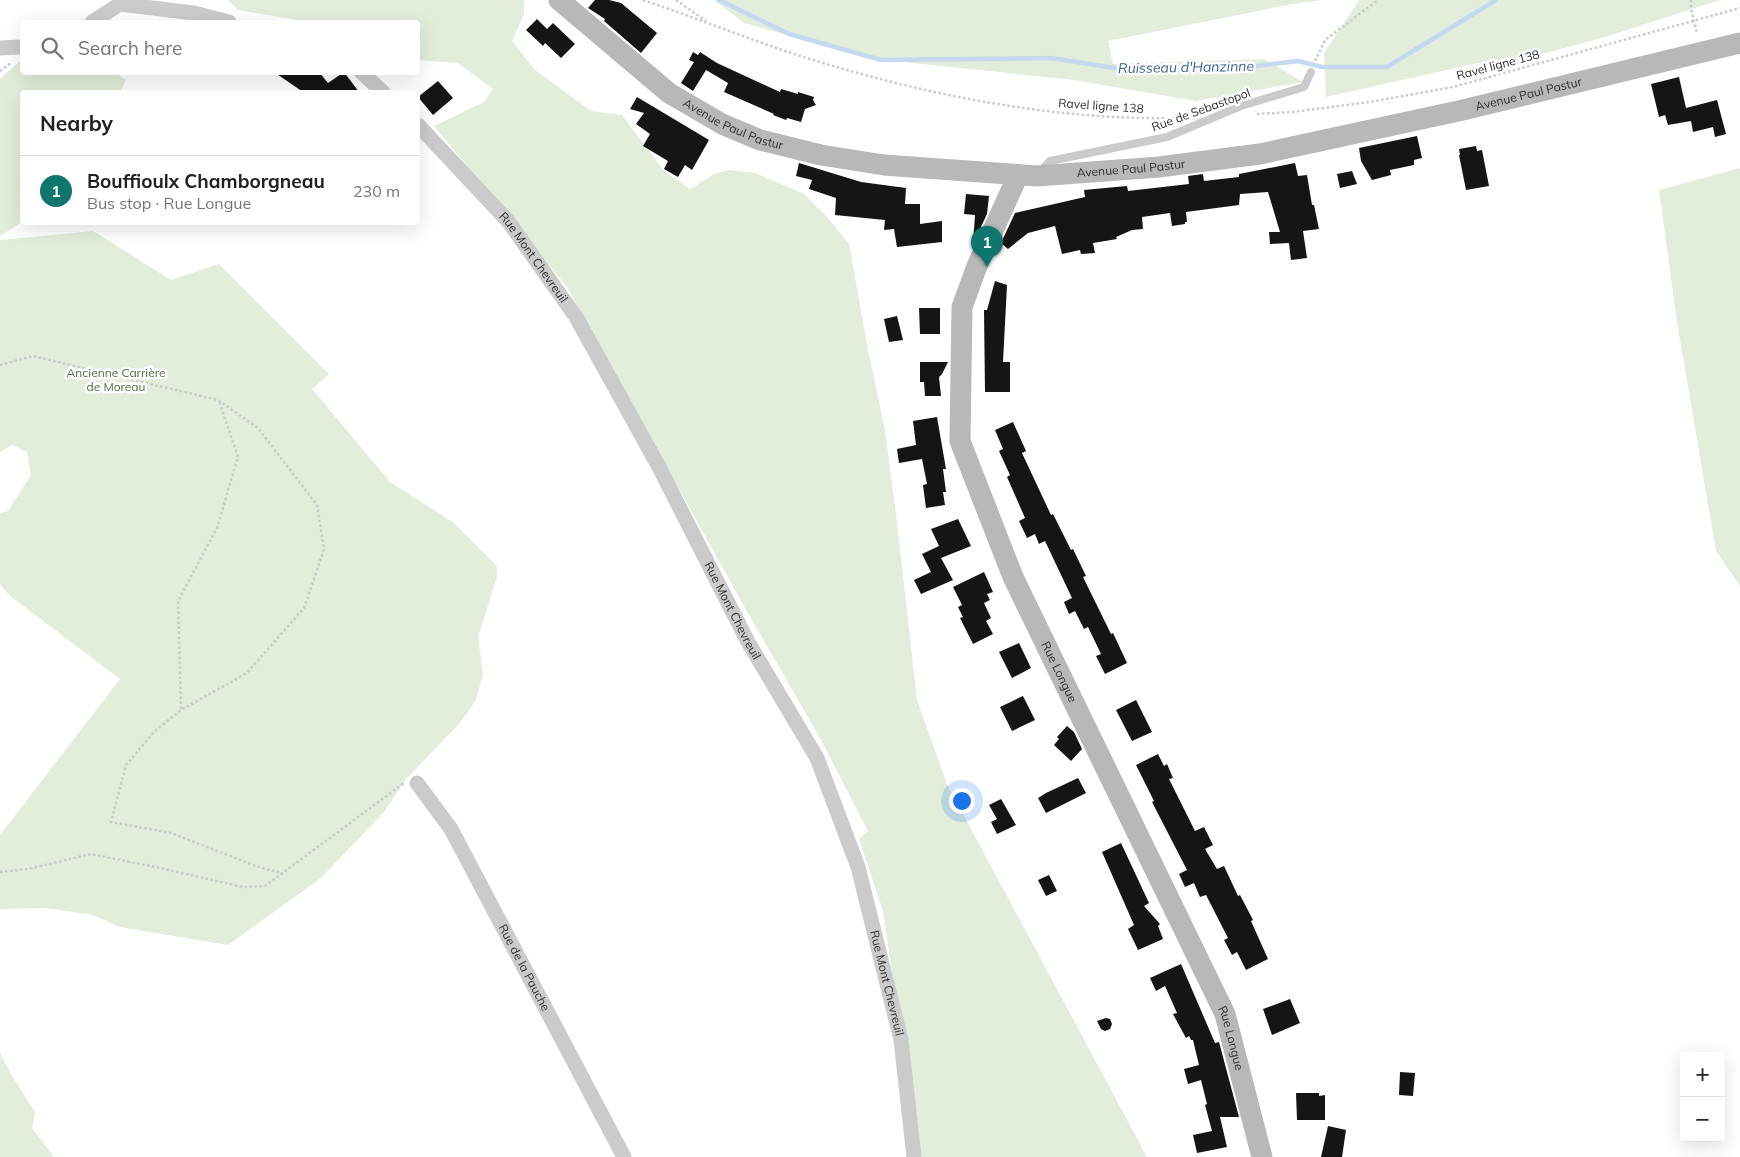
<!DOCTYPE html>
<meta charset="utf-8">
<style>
body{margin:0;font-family:Mulish,sans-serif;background:#f2f2f2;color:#202124}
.controls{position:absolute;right:15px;bottom:15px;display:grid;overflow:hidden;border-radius:5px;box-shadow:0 5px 20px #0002}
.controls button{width:45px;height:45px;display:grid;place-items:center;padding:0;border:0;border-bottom:1px solid #e0e0e0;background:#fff;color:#202124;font:25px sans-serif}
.you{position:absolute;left:961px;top:800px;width:18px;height:18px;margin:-12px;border:4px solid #fff;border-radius:50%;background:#1a73e8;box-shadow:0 0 0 8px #1a73e833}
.badge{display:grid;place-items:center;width:32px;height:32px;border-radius:50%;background:#0f766e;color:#fff;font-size:16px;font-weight:700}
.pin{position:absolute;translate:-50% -41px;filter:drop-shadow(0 1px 2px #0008)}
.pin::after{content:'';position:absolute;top:26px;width:18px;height:15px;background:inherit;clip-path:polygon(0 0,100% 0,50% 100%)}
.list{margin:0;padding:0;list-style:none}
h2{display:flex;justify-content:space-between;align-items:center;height:65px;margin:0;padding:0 20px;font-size:21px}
h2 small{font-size:16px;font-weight:400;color:#757577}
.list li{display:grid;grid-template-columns:32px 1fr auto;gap:15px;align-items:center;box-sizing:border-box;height:70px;padding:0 20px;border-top:1px solid #e0e0e0}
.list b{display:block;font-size:19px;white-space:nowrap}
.list p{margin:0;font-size:16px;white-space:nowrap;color:#757577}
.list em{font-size:16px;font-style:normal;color:#757577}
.icon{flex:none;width:28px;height:28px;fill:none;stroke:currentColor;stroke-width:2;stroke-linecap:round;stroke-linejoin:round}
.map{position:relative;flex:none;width:1740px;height:1157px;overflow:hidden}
.search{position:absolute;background:#fff;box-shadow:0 5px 20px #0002;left:20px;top:20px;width:400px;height:55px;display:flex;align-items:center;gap:12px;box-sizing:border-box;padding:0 18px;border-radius:5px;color:#757577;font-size:19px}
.panel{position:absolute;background:#fff;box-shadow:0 5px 20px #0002;left:20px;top:90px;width:400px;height:135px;border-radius:5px}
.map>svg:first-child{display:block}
.green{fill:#e2eddb}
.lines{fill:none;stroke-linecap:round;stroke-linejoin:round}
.stream{stroke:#c6d9ee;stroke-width:4.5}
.building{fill:#151515}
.path{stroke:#cbcbcb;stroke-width:2.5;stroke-dasharray:2.5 2.5;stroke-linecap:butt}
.lane{stroke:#cbcbcb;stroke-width:8}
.street{stroke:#cbcbcb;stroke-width:15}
.secondary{stroke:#b8b8b8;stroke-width:21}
.labels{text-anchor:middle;stroke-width:5;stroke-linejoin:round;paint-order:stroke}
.street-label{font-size:12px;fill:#2e2e2e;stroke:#fff}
.park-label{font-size:12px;fill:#4a6d39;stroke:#fff}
.water-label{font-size:14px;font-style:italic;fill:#376496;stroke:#fff}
</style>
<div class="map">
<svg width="1740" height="1157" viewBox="0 0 1740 1157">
<rect width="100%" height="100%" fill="#fff"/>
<!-- green -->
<path class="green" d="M228 0H524V14L512 41 535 70 591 111 622 115 664 171 690 189 714 174 729 170 755 173 804 194 826 216 849 244 868 350 885 430 896 514 917 700 947 784 1147 1157H919L883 911 859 839 868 831 820 738 745 608 567 287 434 126 484 102 493 89 458 63 418 60V22H302L298 20 238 10Z
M714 0H1322L1293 4 1108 41 1113 64 1264 59 1303 82 1196 101 1074 80 874 59 744 23Z
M1359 0H1720L1605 37 1494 67 1478 63 1326 97 1324 53Z
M22 60V72L116 73 126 80 120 92H22V222L0 236V79L20 61Z
M1740 168V586L1716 551 1677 322 1659 190Z
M93 231 171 280 219 264 329 374 312 389 390 482 454 523 497 566V577L478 637 483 674 476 700 460 723 406 779 384 812 321 878 228 945 120 927 93 915 46 908 0 909V835L120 679 10 596 0 584V513L8 511 31 475 27 452 12 445 0 452V240Z
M0 1053 11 1074 35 1112 32 1128 54 1157H0Z"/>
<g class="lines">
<!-- stream -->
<path class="stream" d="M719 0 789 34 881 60 1051 58 1127 70 1255 66 1298 61 1322 67H1387L1496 0"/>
</g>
<!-- building -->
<path class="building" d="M595 0H609L621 3 657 33 641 53 604 21 605 19 588 8Z
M537 19 547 29 553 23 575 44 561 58 545 43 543 46 526 30Z
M693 52 698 55 700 52 717 63 780 92 781 89 798 94V92L814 97 813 100 816 105 805 109 801 122 787 118 786 120 773 115 774 114 724 92 728 83 706 70 693 91 681 83 694 62 689 60Z
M274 72H319L328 83 344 72 359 92H303Z
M1679 77 1686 108 1717 100 1726 134 1715 137 1713 127 1693 132 1691 121 1668 125 1665 115 1659 117 1651 84Z
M438 81 453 98 433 115 418 97Z
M637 97 709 140 692 170 685 165 678 177 664 169 668 161 643 146 650 134 636 124 644 113 630 109Z
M1417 136 1422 158 1414 160V165L1390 170 1391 175 1372 180 1361 161 1359 148Z
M1476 146 1477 151 1482 150 1489 186 1466 190 1459 155H1460L1459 149Z
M799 163 861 182 906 188 905 204H920V224L942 221V242L897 247 894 229 884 230 885 220 835 215 836 198 809 189 812 180 796 176Z
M1295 163 1298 176 1307 175 1312 205H1314L1319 229 1303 231 1307 258 1291 260 1289 243 1270 244 1269 232H1280L1268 192 1240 194 1239 205 1186 212 1187 222H1185V224L1172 226 1170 213 1142 217 1143 229 1132 230 1116 237 1117 239 1093 243 1095 253 1081 254 1080 250 1062 254 1055 226 1028 233 1008 249 1001 243 1015 213 1085 197 1084 190 1127 186 1128 191 1189 184 1188 176 1203 174 1204 181 1239 177V174Z
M1352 171 1357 184 1340 188 1337 174Z
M966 194 989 196 987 214 973 244 975 215 964 214Z
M995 281 1007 285 1003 362H1010V392H985L984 310H987Z
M919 308H940V334H920Z
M897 316 903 340 889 342 884 319Z
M920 362H948L942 374 939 377 941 396H925L924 382H920Z
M937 417 946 469H943L946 492H943L945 505 926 508 923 485 927 484 922 459 899 463 897 449 916 445 913 421Z
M1013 422 1026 451 1022 453 1051 515 1053 514 1071 550 1073 549 1086 576 1083 577 1111 634 1113 633 1127 663 1105 674 1096 656 1101 654 1088 627 1084 629 1075 611 1069 614 1064 602 1072 598 1045 541 1039 544 1035 534 1027 538 1019 521 1025 518 1007 477 1010 475 999 451 1003 449 995 430Z
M958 519 971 546 941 558 953 580 921 594 914 580 931 572 922 554 939 546 931 529Z
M984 572 993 592 987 594 990 600 984 603 991 618 986 621 993 634 973 644 960 618 963 617 958 607 962 605 953 587Z
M1019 643 1031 668 1012 678 999 652Z
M1023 696 1035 720 1012 731 1000 707Z
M1136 700 1152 732 1132 741 1116 710Z
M1067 726 1074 732 1082 749 1071 761 1054 745 1059 739 1057 737Z
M1158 754 1164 766 1167 764 1173 778 1169 779 1195 831 1204 827 1213 845 1205 849 1217 869 1224 866 1238 896 1240 895 1253 920 1251 921 1268 959 1246 970 1237 952 1232 955 1224 940 1228 938 1206 895 1200 897 1194 883 1185 887 1179 874 1187 870 1152 802 1154 801 1136 765Z
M1078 778 1086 793 1046 813 1038 798 1046 793Z
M1001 799 1016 825 997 834 991 822 997 819 989 805Z
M1121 843 1149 903 1144 906 1160 924 1158 926 1163 939 1138 950 1128 929 1134 925 1102 852Z
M1049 875 1057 891 1046 896 1038 880Z
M1181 964 1215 1043 1219 1042 1239 1117H1220L1227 1147 1197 1153 1193 1135 1212 1131 1205 1105 1207 1104 1201 1080 1188 1084 1184 1069 1199 1065 1193 1040H1191L1189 1036 1186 1038 1173 1014 1177 1013 1165 986 1156 991 1150 978Z
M1290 999 1300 1023 1272 1035 1263 1009Z
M1106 1018 1110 1019 1112 1024 1110 1029 1105 1031 1101 1029 1097 1021Z
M1400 1072 1415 1073 1413 1096 1399 1095Z
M1296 1093H1319V1096L1325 1095V1120H1297Z
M1328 1126 1346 1130 1342 1157H1321Z"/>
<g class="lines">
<!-- path -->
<path class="path" d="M643 0C690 16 736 34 782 50 909 92 1048 121 1181 118
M676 0 706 21
M1691 0V8L1697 34
M1315 61 1325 40 1378 0
M0 71 11 63
M1257 114 1292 112 1370 102 1453 87 1740 8
M0 365 33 356 218 400 258 428 317 505 324 549 304 608 247 673 181 710 155 731 126 765 111 822 171 833 261 868 282 873
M181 709 178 601 217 528 238 457 219 401
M0 872 28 869 91 854 160 868 243 887 265 886 404 783"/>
<!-- lane -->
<path class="lane" d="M1041 171 1050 161 1167 137 1241 106 1304 87 1311 72"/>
<!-- street -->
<g class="street">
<path d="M92 22 120 4 194 13 229 22"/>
<path d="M0 48 22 47"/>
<path d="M361 72 383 92"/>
<path id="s1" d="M418 125 508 221 576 317 659 467 748 642 817 758 858 867 901 1040 914 1157"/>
<path id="s2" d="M417 783 451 829 624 1157"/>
</g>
<!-- secondary -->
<g class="secondary">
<path id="s3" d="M559 0 669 93 722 124 760 140 821 155 884 165 1037 176 1159 167 1260 154 1463 110 1740 43"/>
<path id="s4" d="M1018 175 977 266 962 307 960 441 1013 577 1225 1014 1262 1157"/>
</g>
</g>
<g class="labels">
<!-- street labels -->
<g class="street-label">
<text transform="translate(1498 65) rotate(-15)" y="4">Ravel ligne 138</text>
<text dy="4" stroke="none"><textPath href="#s3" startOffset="1026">Avenue Paul Pastur</textPath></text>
<text transform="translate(1101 106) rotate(4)" y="4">Ravel ligne 138</text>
<text transform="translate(1201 110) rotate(-20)" y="4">Rue de Sebastopol</text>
<text dy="4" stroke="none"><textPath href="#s3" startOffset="216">Avenue Paul Pastur</textPath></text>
<text dy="4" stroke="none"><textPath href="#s3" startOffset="621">Avenue Paul Pastur</textPath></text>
<text dy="4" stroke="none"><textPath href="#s1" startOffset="176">Rue Mont Chevreuil</textPath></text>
<text dy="4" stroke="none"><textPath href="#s1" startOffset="582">Rue Mont Chevreuil</textPath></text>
<text dy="4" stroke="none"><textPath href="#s4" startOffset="529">Rue Longue</textPath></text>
<text dy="4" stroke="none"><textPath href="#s2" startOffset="214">Rue de la Pauche</textPath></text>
<text dy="4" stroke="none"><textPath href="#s1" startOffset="988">Rue Mont Chevreuil</textPath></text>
<text dy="4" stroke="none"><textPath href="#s4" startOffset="934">Rue Longue</textPath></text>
</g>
<!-- park labels -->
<g class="park-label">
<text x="116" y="377">Ancienne Carrière<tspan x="116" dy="14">de Moreau</tspan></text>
</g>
<!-- water labels -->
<g class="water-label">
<text transform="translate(1186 67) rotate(-1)" y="5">Ruisseau d'Hanzinne</text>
</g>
</g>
</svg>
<div class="controls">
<button>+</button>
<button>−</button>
</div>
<div class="you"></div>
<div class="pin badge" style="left:987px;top:267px">1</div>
<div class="search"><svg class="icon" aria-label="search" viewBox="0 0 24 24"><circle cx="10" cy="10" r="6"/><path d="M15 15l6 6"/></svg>Search here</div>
<section class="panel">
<h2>Nearby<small></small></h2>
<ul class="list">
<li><span class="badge">1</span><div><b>Bouffioulx Chamborgneau</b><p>Bus stop · Rue Longue</p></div><em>230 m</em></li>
</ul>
</section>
</div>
